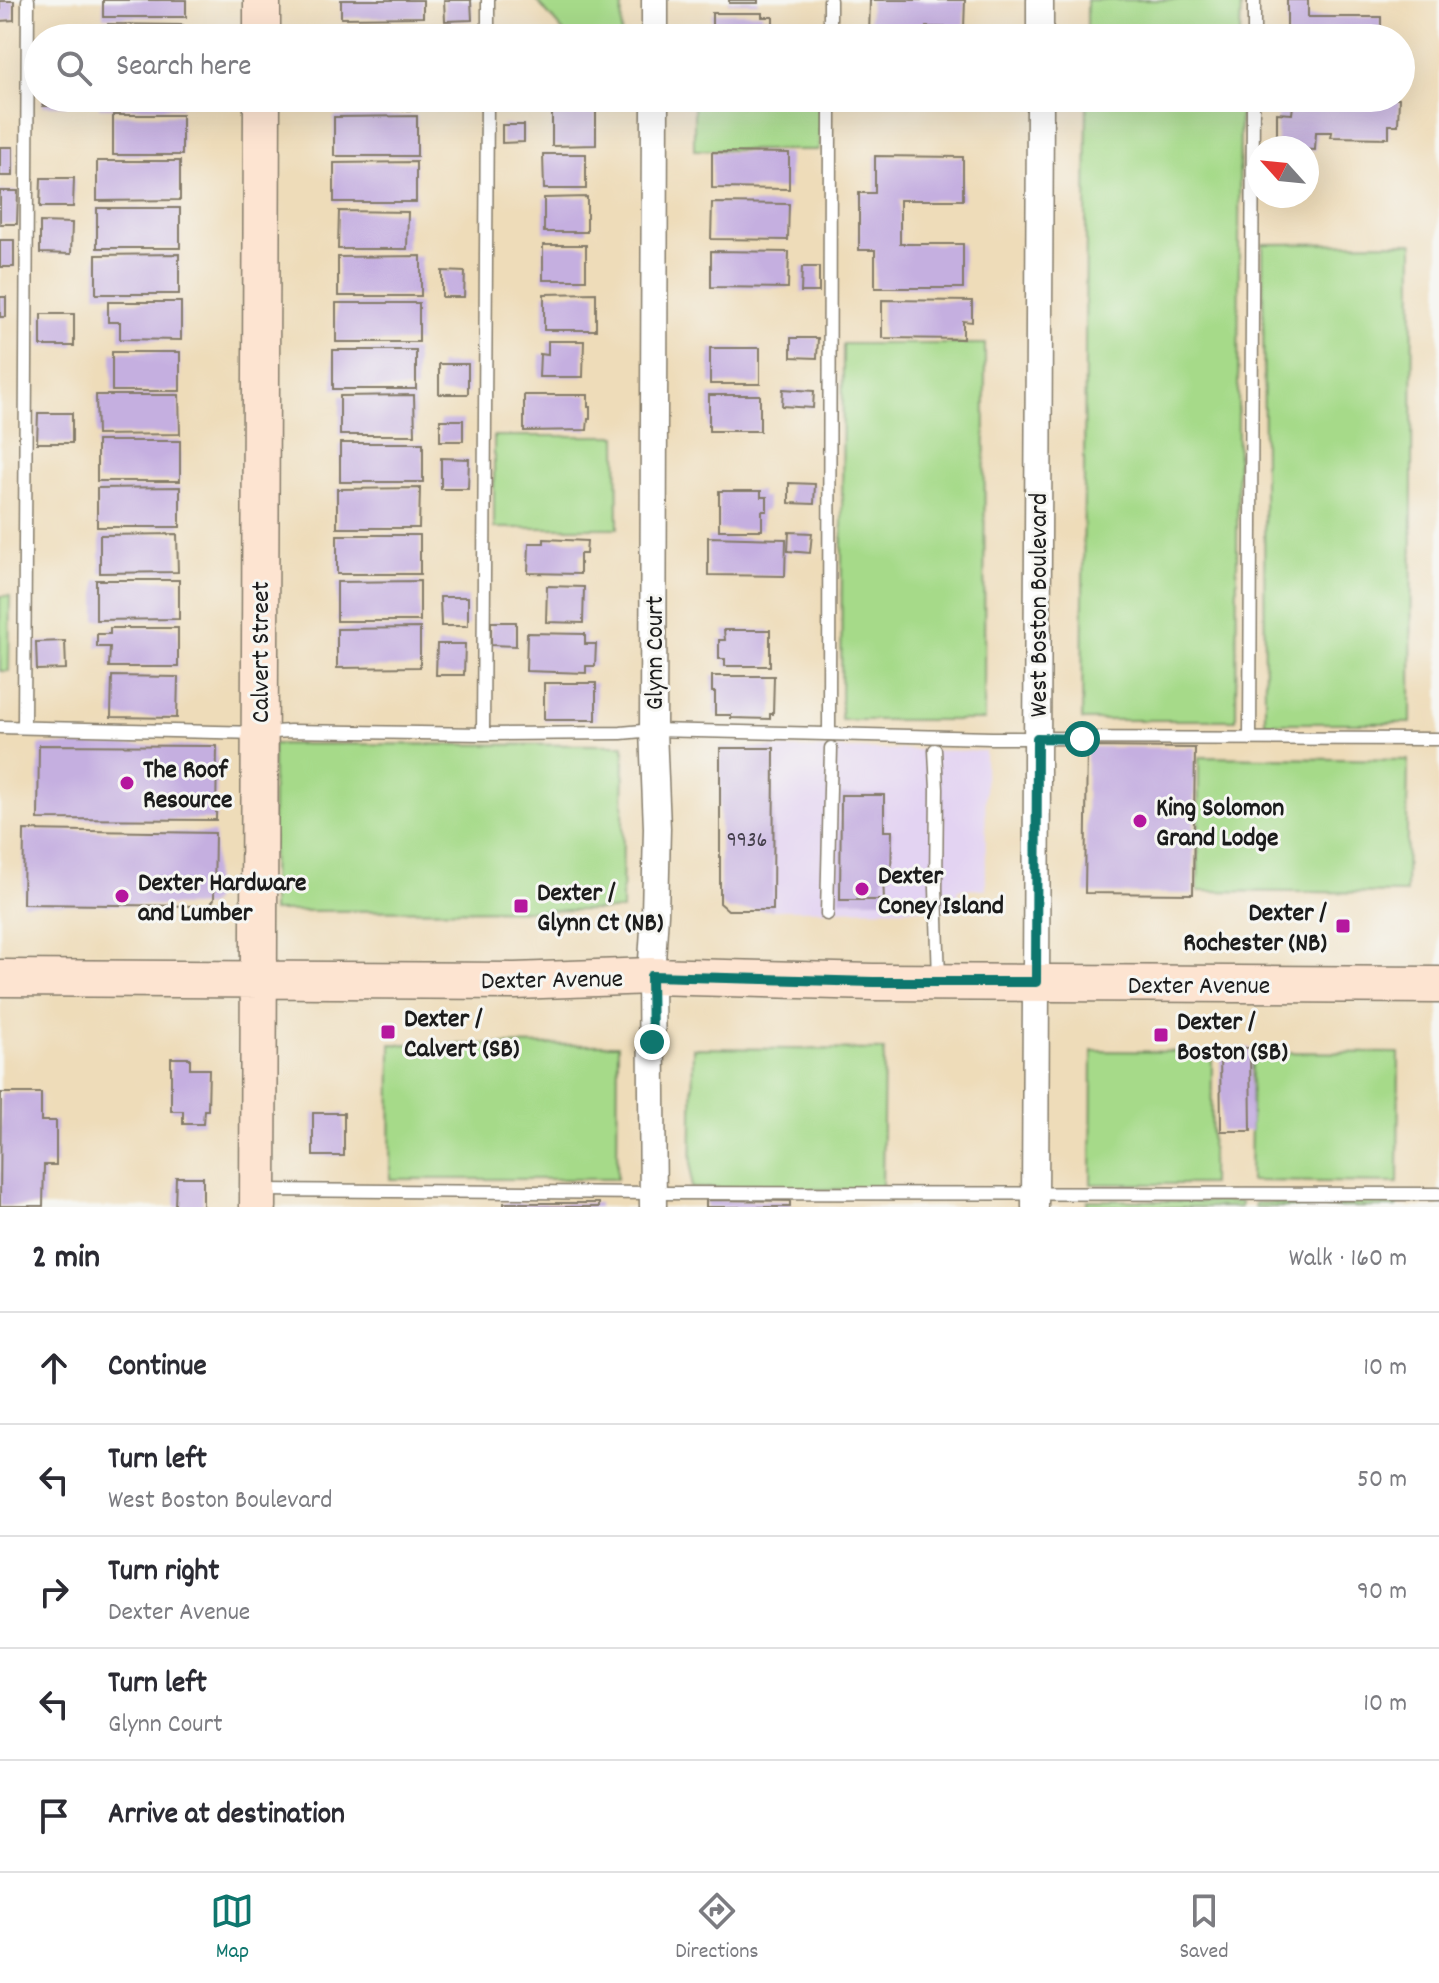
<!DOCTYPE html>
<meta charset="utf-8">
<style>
body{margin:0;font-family:Dekko,sans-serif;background:#f2f2f3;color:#2b2b33}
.compass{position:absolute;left:1247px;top:136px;width:72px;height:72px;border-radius:50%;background:#fff;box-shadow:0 8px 32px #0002;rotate:297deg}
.stop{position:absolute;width:24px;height:24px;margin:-18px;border:6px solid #0f766e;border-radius:50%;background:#fff}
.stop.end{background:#0f766e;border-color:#fff;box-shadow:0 2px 8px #0008}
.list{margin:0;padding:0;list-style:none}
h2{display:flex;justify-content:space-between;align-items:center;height:104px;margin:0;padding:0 32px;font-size:34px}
h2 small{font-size:26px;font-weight:400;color:#7c7c81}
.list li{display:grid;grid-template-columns:52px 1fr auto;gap:24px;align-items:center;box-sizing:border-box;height:112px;padding:0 32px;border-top:2px solid #e1e1e2}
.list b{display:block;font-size:30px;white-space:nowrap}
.list p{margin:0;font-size:26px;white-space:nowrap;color:#7c7c81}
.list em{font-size:26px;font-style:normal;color:#7c7c81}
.icon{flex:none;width:44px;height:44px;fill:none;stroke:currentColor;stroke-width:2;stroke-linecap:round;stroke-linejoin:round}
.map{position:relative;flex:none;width:1439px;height:1207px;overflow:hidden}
.search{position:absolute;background:#fff;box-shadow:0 8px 32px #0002;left:24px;right:24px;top:24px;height:88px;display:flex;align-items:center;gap:20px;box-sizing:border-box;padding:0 28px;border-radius:44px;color:#7c7c81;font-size:30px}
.sheet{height:664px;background:#fff}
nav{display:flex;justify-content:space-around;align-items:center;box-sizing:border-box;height:112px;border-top:2px solid #e1e1e2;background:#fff;font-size:22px;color:#7c7c81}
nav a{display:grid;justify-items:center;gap:4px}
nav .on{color:#0f766e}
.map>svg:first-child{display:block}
.built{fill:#e3d3f2}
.green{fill:#a6da89;stroke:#617b52;stroke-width:2}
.building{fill:#c5afe0}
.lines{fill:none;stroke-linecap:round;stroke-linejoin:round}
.lane-casing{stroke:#857c6a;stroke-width:15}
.street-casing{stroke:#857c6a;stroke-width:29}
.secondary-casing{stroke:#857c6a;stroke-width:39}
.lane{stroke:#fff;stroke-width:12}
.street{stroke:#fff;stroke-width:26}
.secondary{stroke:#fde4d1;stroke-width:36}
.route{stroke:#0f766e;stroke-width:10}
.poi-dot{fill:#b5179e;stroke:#f6f6f2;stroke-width:3}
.labels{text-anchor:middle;stroke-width:6;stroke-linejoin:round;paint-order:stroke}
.number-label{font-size:22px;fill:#46414d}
.street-label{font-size:26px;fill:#1c1c1c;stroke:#f6f6f2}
.poi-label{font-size:26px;font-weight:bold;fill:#1c1c1c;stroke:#f6f6f2;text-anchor:start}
</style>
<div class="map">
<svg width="1439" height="1207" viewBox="0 0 1439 1207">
<rect width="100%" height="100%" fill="#f6f6f2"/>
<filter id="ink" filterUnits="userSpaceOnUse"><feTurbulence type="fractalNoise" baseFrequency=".0125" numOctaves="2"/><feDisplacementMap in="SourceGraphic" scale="16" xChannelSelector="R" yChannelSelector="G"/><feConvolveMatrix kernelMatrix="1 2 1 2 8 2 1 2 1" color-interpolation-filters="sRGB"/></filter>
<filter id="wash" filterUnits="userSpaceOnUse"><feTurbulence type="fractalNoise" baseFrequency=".006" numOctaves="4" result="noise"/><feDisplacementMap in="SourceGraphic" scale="32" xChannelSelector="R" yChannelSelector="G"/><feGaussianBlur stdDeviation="1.8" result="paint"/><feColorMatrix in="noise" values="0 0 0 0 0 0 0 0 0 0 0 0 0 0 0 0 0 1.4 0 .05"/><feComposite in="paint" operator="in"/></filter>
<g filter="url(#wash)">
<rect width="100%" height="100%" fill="#eedcb9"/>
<!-- built -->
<path class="built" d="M774 748 985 751 986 889H958L959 909 773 910Z"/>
<!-- green -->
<path class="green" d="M536 0H622L621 38H569Z
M1087 0H1241L1240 38H1087Z
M694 98H820L819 150H694Z
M1087 98H1240L1236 720H1082Z
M1413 243 1411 723H1265L1263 244Z
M843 344H985L984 720H841Z
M494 436H617L618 528H494Z
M0 596H10L9 671H0Z
M273 744 624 745 622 910 272 911Z
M1199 757 1408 760 1406 893 1198 891Z
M391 1044 618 1045 617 1179H390Z
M693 1048 884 1050 882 1190 691 1188Z
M1092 1051 1212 1052 1211 1184H1091Z
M1252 1052 1399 1053 1398 1183 1250 1181Z
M1087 1200 1241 1202V1207H1087Z
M1397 1200V1207H1255V1203Z"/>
<g id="blocks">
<!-- building -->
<path class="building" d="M103 0H186V17H103Z
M341 0H423V17L341 18Z
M444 0H471L472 20 445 21Z
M729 0H758V3H729Z
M870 0H965L964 28 926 27V38H869Z
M1287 0H1308V17H1381V38H1287Z
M0 1H14V20L0 21Z
M712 13H762V17H773V35H763V38H712Z
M108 24 183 25V38H108Z
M340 25 420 26 419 38H340Z
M43 98H67L68 106H43Z
M99 98H182V108H99Z
M340 98H421L420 110 339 109Z
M1277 98H1399L1398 125H1389V138L1331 137 1332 132H1316L1315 150 1277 148V113L1292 114 1293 105H1277Z
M552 105H596V145L552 146Z
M113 115H182V155H113Z
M417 116V156H334V117Z
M502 125H524V142L502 143Z
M0 147H13V176H0Z
M712 152 789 153V189L712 188Z
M543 154H586V189H544Z
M875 156 963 157V200H900V244H963V288H875V250H859V193H875Z
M97 161H180V200L97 201Z
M416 162V202H334V163Z
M41 178H74L73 207H40Z
M0 191H18L17 224H0Z
M587 197V232H544V198Z
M712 203 789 204 788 240 711 239Z
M97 208H180V248H97Z
M339 211 408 212 407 249H338Z
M40 222 72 223 71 254 40 253Z
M0 240H14V267H0Z
M543 245H586V280H543Z
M711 251 789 252 788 288 711 287Z
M179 254V294H96V255Z
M421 256V296H338V257Z
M802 267H819V292H801Z
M442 271 465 272 464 297H442Z
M596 293V330H544V294Z
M0 297H6V317H0Z
M882 300 972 301V322L963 321V339L882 338Z
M108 302H181V340L120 339V322H108Z
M336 303H419V342H336Z
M41 314H74V346H41Z
M791 338H818L817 358 791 357Z
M548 341H584L583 377H539L540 354 548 355Z
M710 348H760V384H710Z
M333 350H416V389H333Z
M112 352H180V391H112Z
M439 364H468V394H439Z
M783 389 814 391 813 408 782 406Z
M96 395H179L180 434 97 435Z
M414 395 415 435H340V396Z
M524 395H588V407H590V419H588L587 430 524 431Z
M709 395H760V431H709Z
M38 413H72V443H37Z
M440 420H463V441H440Z
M97 441H180V481H97Z
M340 443H423V482H340Z
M441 458 469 459 468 489H441Z
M789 483 815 484 814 504 789 503Z
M180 487V527H97V488Z
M420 488 419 528H337V489Z
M719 491H761V497H767V511H762V530H719Z
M789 532 812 533 810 553 788 551Z
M177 534 178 572 100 573V535Z
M337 535H420V574H337Z
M708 537 786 539 785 576 708 575Z
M544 539 587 541 586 554H580V574L528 573 529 543H544Z
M96 580H179V619L96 620Z
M420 581V621H337V582Z
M547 586 584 587 583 623 546 622Z
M440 597H468V626H441Z
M491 622H516V646L491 645Z
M110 628H178V667H109L110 647H97V634H110Z
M420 628V667L337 668V629Z
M724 630H770V666H725V659H719V640H725Z
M527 633 585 634V644H596L595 666H586V673L526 671Z
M65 641 66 669 37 670 36 642Z
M437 644H465L464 675H436Z
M112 676 178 677 177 718 111 717Z
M712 676H774L773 714H770V719L731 718V715H715V692H712Z
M544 683H596V720H544Z
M39 745 217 746 216 820 38 819Z
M1087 747 1195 748 1193 894 1085 893Z
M720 748H774L773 910H728L720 903Z
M841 795H884V831H892L891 876H883L884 900H840Z
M24 830 215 833 214 899 210 905 206 906 23 904Z
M1220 1048H1250L1251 1131H1221Z
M171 1058H190V1069H209L208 1110H204L203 1124H183V1111H171Z
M1 1093H41V1121H56V1165H44L43 1206H0Z
M313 1113H344V1156H313Z
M176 1177H203V1207H175Z
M706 1200 790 1201V1207H706Z
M504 1203H599V1207H504Z"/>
</g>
</g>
<g filter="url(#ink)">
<use href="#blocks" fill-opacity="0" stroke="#857c6a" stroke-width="2"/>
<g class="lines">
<!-- lane casing -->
<g class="lane-casing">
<path id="lane" d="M488 38V0
M830 38V0
M1254 38V0
M0 727 259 733 290 731 483 734 621 733 653 730 992 738 1439 739
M24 727 28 0
M483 734 487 98
M829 734 830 98
M1250 739 1253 98
M935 750 937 789 936 888 939 980
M827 914 831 748
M261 1190 653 1193 1439 1194"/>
</g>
<!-- street casing -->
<g class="street-casing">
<path id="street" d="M655 38V0
M1040 38V0
M653 1207 651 976 655 914 657 828 653 730 655 98
M1035 1207 1040 98"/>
</g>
<!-- secondary casing -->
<g class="secondary-casing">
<path id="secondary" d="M262 38V0
M0 978 515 981 651 976 873 982 1439 985
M258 1207 262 98"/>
</g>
<!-- lane -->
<use href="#lane" class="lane"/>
<!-- street -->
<use href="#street" class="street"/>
<!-- secondary -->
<use href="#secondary" class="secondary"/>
</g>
</g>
<g class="lines" filter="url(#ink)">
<!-- route -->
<path class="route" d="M652 1042 651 976 873 982H1036L1037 738 1082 739"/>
</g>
<!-- markers -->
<g class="poi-dot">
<circle cx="127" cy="783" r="8"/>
<circle cx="1140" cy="821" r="8"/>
<circle cx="862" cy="889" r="8"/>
<circle cx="122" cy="896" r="8"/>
<rect x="513" y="898" width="16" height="16" rx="4"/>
<rect x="1335" y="918" width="16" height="16" rx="4"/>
<rect x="380" y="1024" width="16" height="16" rx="4"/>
<rect x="1153" y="1027" width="16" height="16" rx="4"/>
</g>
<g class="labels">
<!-- number labels -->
<g class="number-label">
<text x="747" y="846">9936</text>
</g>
<!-- street labels -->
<g class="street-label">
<text transform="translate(1037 605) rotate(-90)" y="9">West Boston Boulevard</text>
<text transform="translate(259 652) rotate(-90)" y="9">Calvert Street</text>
<text transform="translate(653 653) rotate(-90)" y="9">Glynn Court</text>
<text transform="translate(552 978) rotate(-1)" y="9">Dexter Avenue</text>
<text x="1199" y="993">Dexter Avenue</text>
</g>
<!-- poi labels -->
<g class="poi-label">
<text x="143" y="777">The Roof<tspan x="143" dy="30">Resource</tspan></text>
<text x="1156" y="815">King Solomon<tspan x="1156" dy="30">Grand Lodge</tspan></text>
<text x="878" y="883">Dexter<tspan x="878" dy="30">Coney Island</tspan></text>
<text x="138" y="890">Dexter Hardware<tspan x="138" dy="30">and Lumber</tspan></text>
<text x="537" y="900">Dexter /<tspan x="537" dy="30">Glynn Ct (NB)</tspan></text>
<text x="1327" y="920" text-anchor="end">Dexter /<tspan x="1327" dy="30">Rochester (NB)</tspan></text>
<text x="404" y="1026">Dexter /<tspan x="404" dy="30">Calvert (SB)</tspan></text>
<text x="1177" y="1029">Dexter /<tspan x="1177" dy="30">Boston (SB)</tspan></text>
</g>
</g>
</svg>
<svg class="compass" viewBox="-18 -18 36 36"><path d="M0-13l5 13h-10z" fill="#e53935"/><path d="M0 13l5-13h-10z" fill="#7c7c81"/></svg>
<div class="stop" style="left:1082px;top:739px"></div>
<div class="stop end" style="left:652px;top:1042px"></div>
<div class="search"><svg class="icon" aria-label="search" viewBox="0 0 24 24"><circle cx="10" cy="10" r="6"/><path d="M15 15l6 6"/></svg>Search here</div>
</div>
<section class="sheet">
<h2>2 min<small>Walk · 160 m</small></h2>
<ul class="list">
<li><svg class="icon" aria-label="ahead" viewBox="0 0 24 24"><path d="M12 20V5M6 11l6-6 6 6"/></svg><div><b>Continue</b></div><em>10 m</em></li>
<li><svg class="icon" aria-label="left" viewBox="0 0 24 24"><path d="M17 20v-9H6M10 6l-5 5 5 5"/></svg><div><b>Turn left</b><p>West Boston Boulevard</p></div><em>50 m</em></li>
<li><svg class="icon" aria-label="right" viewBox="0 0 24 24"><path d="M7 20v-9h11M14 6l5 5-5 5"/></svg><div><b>Turn right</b><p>Dexter Avenue</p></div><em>90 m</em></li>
<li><svg class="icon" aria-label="left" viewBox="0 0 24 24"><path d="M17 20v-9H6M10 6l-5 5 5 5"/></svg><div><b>Turn left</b><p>Glynn Court</p></div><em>10 m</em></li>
<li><svg class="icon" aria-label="arrive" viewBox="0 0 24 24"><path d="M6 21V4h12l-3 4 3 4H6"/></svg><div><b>Arrive at destination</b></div></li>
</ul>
</section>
<nav>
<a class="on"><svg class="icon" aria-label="map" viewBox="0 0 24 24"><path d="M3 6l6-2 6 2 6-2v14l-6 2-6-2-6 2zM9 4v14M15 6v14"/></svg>Map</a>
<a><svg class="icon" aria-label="directions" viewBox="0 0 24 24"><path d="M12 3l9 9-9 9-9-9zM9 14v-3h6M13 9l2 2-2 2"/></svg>Directions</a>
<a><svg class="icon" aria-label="saved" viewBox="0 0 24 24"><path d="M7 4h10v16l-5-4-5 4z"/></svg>Saved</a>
</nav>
